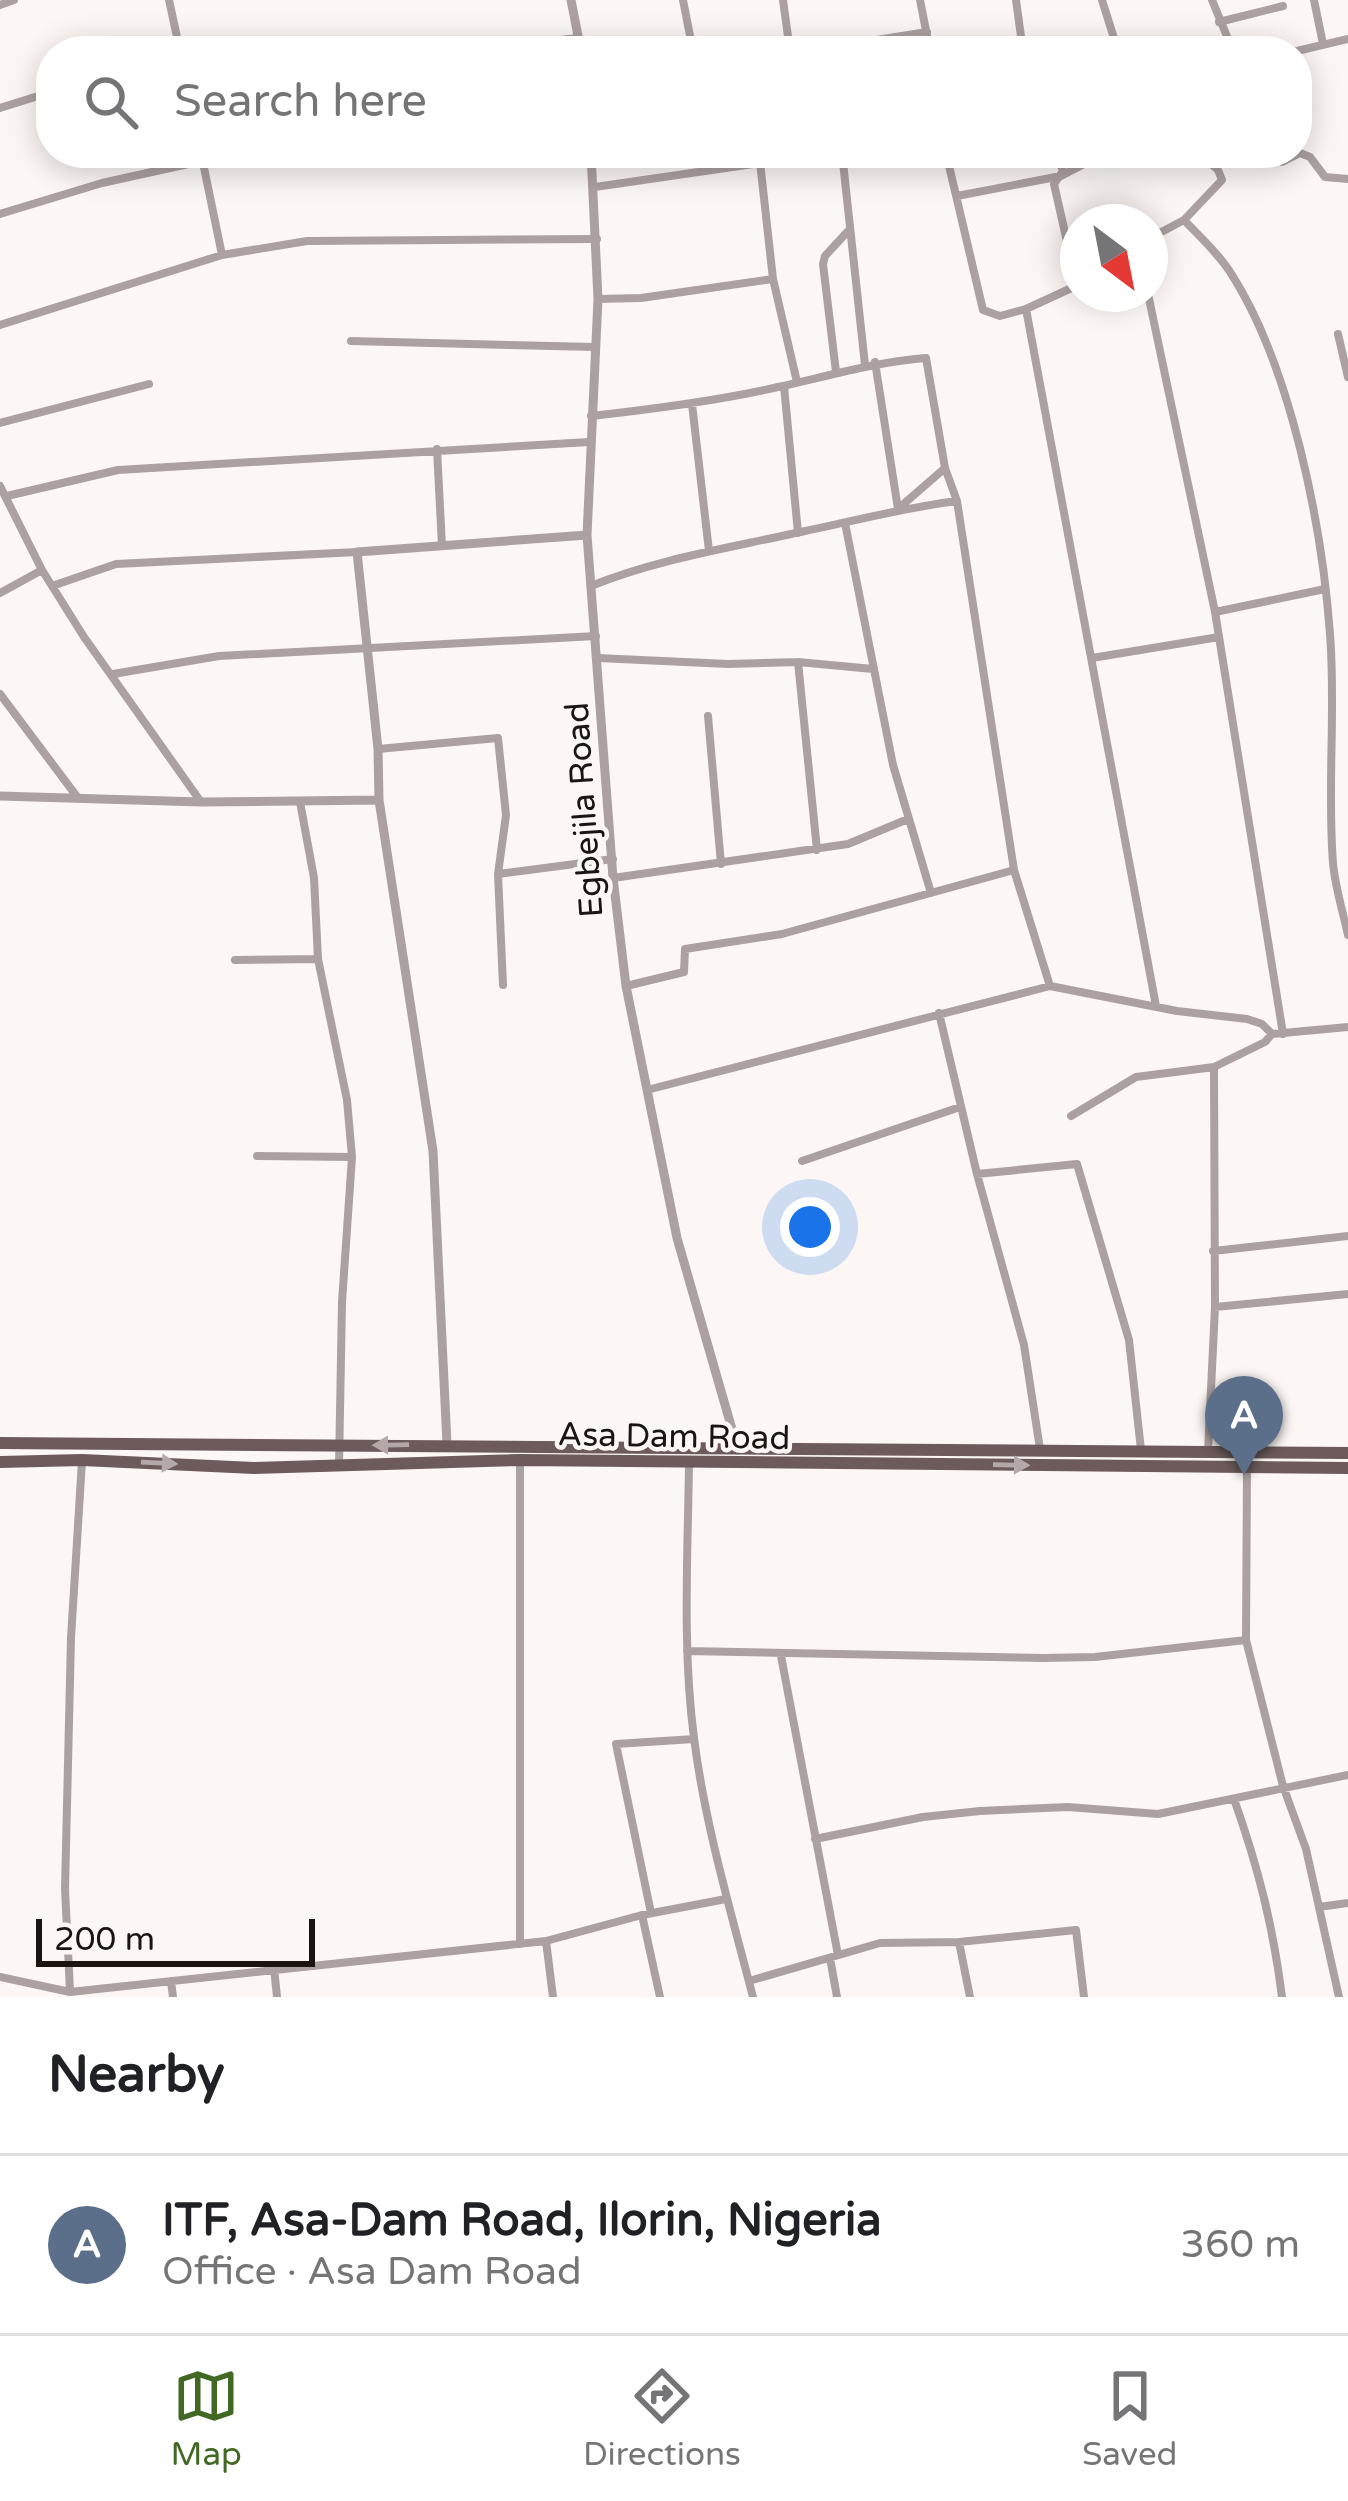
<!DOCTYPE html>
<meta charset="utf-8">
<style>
body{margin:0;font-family:"Varela Round",sans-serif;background:#f6f6f6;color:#202124}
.compass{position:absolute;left:1060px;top:204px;width:108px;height:108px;border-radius:50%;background:#fff;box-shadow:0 6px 30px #0003;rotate:148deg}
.scale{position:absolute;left:36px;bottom:30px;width:279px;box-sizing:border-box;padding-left:12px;border:6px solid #1b1411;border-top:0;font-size:33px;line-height:42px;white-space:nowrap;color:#1b1411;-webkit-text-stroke:9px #fcf7f5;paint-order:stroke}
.you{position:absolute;left:810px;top:1227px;width:42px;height:42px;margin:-30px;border:9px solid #fff;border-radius:50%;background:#1a73e8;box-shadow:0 0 0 18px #1a73e833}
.badge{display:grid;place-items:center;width:78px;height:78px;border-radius:50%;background:#426923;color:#fff;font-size:39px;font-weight:700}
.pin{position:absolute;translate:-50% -99px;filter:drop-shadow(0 3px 6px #0008)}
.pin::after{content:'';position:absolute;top:63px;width:42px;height:36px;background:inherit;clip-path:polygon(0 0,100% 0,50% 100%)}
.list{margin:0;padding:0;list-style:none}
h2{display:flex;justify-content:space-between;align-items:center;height:156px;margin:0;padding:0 48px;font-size:51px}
h2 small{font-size:39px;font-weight:400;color:#757577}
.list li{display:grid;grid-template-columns:78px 1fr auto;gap:36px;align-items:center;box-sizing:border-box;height:180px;padding:0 48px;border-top:3px solid #e0e0e0}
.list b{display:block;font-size:45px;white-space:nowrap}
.list p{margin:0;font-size:39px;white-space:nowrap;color:#757577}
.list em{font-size:39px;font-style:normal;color:#757577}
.icon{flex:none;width:66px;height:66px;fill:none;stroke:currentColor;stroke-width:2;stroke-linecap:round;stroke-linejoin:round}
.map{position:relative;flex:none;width:1348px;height:1997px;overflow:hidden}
.search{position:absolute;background:#fff;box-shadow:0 6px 30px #0003;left:36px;right:36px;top:36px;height:132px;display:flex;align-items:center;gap:30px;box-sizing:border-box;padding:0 42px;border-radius:48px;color:#757577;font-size:45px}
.sheet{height:336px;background:#fff}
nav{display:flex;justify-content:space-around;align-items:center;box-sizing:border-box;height:168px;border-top:3px solid #e0e0e0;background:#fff;font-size:33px;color:#757577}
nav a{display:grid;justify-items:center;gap:6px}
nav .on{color:#426923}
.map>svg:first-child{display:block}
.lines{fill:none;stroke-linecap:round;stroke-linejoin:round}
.minor{stroke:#aca1a1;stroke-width:8}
.tertiary{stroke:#aca1a1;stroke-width:9}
.primary{stroke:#6d5b5b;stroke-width:12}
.oneway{fill:#b4a9a8}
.labels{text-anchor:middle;stroke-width:9;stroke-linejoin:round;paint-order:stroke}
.street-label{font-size:33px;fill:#1b1411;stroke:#fcf7f5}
</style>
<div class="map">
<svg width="1348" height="1997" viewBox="0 0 1348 1997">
<rect width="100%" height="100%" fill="#fcf7f5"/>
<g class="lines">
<!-- minor -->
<path class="minor" d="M169 0 180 51
M683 0 693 51
M783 0 790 51
M920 0 930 51
M1016 0 1023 51
M1102 0 1118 51
M1212 0 1233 51
M1314 0 1323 44
M0 5 14 0
M1219 22 1283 6
M446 51 579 38
M808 51 927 32
M1297 51 1348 39
M0 108 51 92
M201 153 222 255
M842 153 865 365
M946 153 983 310 1000 316 1026 309
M1056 153 1063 171 1054 184 1077 286
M1271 153 1282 162 1300 153 1310 157 1325 177 1348 179
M760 162 773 279 797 382
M595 187 830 153
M957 196 1061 176 1105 153
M0 214 102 183 238 153
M1184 220 1222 180 1218 170 1200 153
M1150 238 1184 220C1200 237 1220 255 1232 275 1291 368 1322 525 1330 634 1336 710 1327 787 1333 863 1335 887 1343 912 1348 935
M1078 285 1026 309 1156 1006
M1148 294 1215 612 1283 1034
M598 299 641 298 773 279
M0 325 222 255 307 241 597 239
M1338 334 1348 377
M351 341 594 347
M875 362 898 509
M836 372 823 264 825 256 850 229
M784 386 798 533
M692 404 709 551
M591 416C654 409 717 401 778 387 828 376 875 362 926 358L945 468 957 501 1014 870 1050 986
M0 423 149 384
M437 449 442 546
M0 486 42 570 84 637 201 802
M7 496 118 470 589 442
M899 508 945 468
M845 523 893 765 931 893
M52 586 116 564 357 552
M591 586C655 560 723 549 791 534 847 523 900 508 957 501
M0 593 42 570
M1215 612 1325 589
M598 658 728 664 798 662 817 850
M1092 658 1219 637
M798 662 873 669
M113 674 219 656 596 636
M0 694 78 798
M708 716 721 864
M378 749 498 738 506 815 498 874 503 985
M300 802 314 878 318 959 347 1100 352 1157 342 1302 339 1466
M498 874 613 859
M613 878 848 844 908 819
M235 960 318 959
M626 986 684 972 685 949 782 934 1014 870
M939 1013 977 1174 1024 1345 1040 1449
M647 1090 1050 986 1177 1011 1247 1019 1262 1024 1272 1034 1348 1027
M1071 1116 1136 1077 1214 1067
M257 1156 352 1157
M802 1161 960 1107
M977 1174 1077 1164 1129 1340 1141 1450
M1213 1251 1348 1236
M1215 1307 1348 1294
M1208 1451 1215 1307 1214 1067 1265 1042 1272 1034
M520 1461V1944
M689 1462C688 1553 682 1647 694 1738 705 1825 731 1912 753 1997
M1247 1467 1246 1640 1283 1786 1306 1849 1339 1997
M687 1651 1044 1658 1095 1657 1246 1640
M781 1656 838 1955
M1234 1799C1258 1867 1273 1925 1282 1997
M815 1839 923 1817 980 1811 1068 1807 1158 1814 1348 1775
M1319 1907 1348 1903
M651 1913 616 1744 694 1739
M642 1915 660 1997
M546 1941 553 1997
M959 1942 970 1997
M830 1958 837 1997
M274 1968 277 1997
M0 1977 70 1992 546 1941 642 1915 726 1899
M171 1981 173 1997
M749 1981 880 1943 959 1942 1076 1930 1084 1997
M70 1991 65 1889 71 1638 82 1461"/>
<!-- tertiary -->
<path class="tertiary" d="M571 0 581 51
M591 153 598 299 587 535 613 878 626 986 677 1238 738 1450
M0 796 201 802 379 800
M447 1444 433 1151 379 800 378 749 357 552 587 535"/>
<!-- primary -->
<path class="primary" d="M0 1443 1348 1453
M0 1462 82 1460 254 1468 520 1460 1348 1468"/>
</g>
<!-- one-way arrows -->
<defs><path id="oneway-solid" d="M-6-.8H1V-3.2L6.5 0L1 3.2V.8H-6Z" transform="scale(3)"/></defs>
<g class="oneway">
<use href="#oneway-solid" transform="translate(391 1445) rotate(179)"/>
<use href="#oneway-solid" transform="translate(159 1463) rotate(3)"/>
<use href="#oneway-solid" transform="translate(1011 1465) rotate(1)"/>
</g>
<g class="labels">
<!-- street labels -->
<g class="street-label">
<text transform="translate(583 810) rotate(-94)" y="12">Egbejila Road</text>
<text transform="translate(674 1435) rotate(1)" y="12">Asa Dam Road</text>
</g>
</g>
</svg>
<svg class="compass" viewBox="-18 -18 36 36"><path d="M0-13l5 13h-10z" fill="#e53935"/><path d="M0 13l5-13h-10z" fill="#757577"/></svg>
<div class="scale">200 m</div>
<div class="you"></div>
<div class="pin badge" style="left:1244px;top:1475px;background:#5c6f8a">A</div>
<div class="search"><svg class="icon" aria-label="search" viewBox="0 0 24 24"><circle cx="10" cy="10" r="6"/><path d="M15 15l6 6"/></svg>Search here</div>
</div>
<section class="sheet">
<h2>Nearby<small></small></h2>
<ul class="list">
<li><span class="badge" style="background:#5c6f8a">A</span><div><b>ITF, Asa-Dam Road, Ilorin, Nigeria</b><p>Office · Asa Dam Road</p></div><em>360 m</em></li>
</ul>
</section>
<nav>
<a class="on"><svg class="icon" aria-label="map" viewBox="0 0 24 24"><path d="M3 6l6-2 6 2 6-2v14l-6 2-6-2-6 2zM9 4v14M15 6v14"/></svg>Map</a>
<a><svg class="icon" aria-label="directions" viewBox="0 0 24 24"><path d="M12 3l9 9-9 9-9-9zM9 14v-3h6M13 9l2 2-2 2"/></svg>Directions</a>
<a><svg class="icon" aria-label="saved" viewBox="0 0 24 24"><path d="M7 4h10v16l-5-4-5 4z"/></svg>Saved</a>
</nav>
